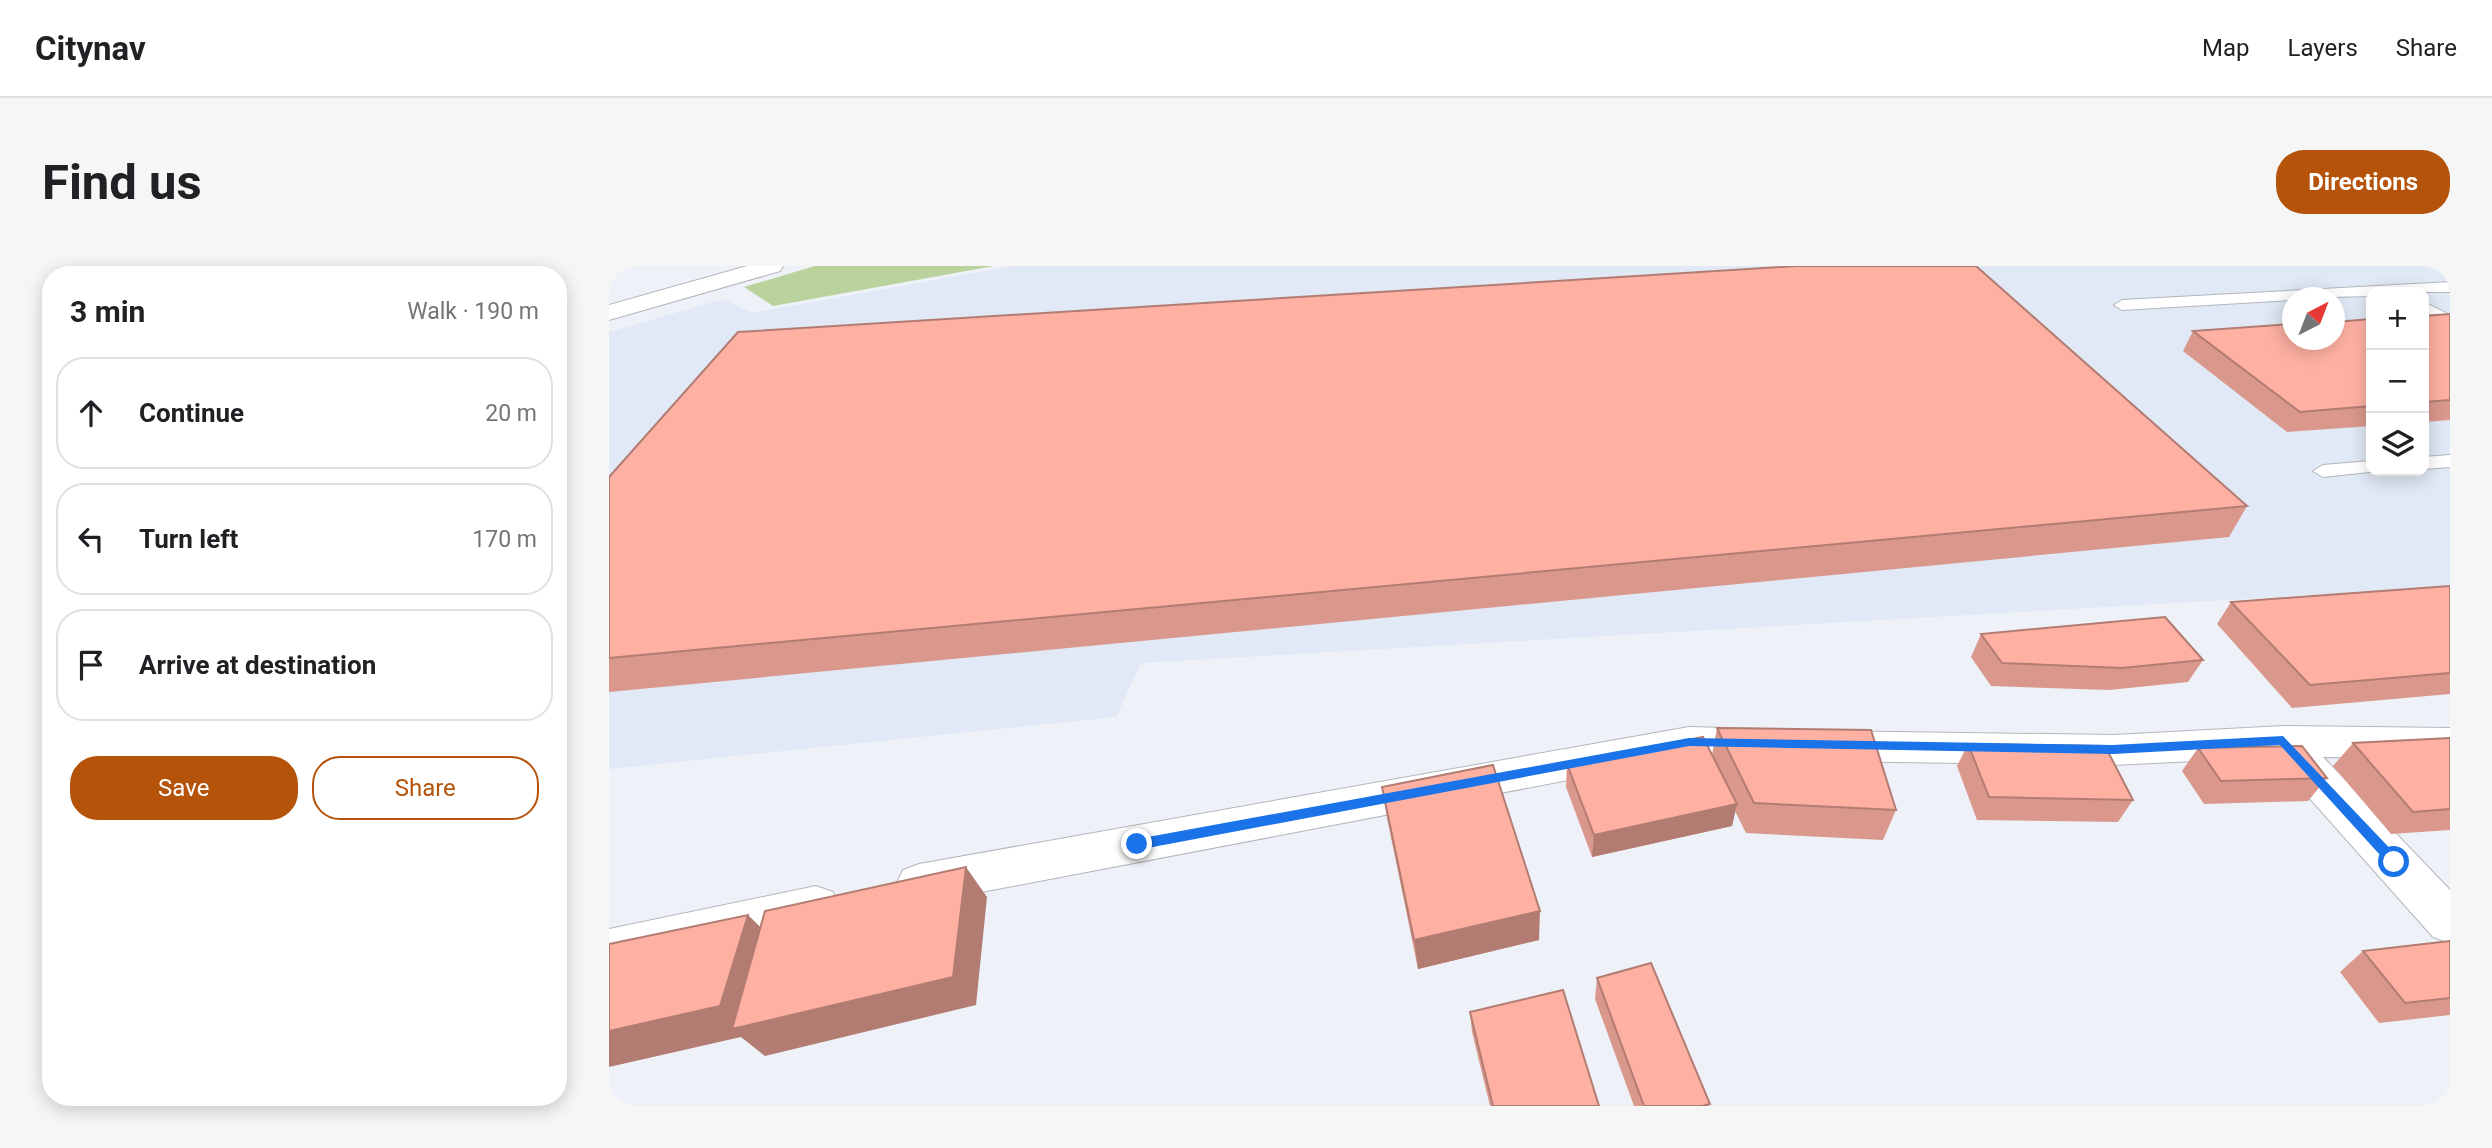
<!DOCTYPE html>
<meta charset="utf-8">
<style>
body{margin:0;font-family:Roboto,sans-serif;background:#f6f6f6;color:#202124}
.controls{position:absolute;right:21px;top:21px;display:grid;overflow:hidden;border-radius:14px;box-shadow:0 4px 18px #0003}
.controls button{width:63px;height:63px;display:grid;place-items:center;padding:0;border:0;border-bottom:2px solid #e0e0e0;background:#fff;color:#202124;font:35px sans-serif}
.compass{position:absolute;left:1673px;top:21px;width:63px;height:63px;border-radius:50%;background:#fff;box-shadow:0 4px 18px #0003;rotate:42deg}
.stop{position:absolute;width:21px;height:21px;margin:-16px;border:5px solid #1a73e8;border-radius:50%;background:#fff}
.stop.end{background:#1a73e8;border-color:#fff;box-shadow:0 2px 7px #0008}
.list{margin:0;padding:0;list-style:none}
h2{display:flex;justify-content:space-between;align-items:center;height:91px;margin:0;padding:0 28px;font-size:30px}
h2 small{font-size:23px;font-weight:400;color:#757577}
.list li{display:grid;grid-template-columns:46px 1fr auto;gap:21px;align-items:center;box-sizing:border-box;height:112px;margin:0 14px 14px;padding:0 14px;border:2px solid #e0e0e0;border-radius:28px}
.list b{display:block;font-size:26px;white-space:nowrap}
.list em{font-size:23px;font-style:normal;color:#757577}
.actions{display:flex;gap:14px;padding:21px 28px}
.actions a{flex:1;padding:16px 0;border:2px solid #b45309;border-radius:28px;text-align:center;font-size:24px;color:#b45309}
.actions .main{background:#b45309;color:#fff}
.icon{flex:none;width:38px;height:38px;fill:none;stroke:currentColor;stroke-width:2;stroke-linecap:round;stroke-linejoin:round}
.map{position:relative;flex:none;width:1841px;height:840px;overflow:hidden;border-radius:28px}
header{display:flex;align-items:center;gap:42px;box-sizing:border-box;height:98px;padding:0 35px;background:#fff;border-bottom:2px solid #e0e0e0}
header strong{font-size:33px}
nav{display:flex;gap:38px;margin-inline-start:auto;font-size:24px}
.intro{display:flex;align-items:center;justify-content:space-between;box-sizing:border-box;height:168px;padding:0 42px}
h1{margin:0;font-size:49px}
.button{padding:18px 32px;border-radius:28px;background:#b45309;color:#fff;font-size:24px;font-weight:700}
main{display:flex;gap:42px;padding:0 42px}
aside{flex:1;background:#fff;border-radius:28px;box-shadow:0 4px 18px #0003}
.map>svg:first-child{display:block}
.built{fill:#e1e9f6;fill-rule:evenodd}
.green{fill:#bad39c}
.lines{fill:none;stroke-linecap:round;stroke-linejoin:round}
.lane-casing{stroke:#b3b6bc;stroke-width:2}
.street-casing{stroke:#b3b6bc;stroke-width:2}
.secondary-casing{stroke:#b3b6bc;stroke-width:2}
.lane{fill:#fff;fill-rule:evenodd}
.street{fill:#fff;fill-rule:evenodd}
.secondary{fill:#fff;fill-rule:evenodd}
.wall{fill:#da988c}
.shaded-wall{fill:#b27c72}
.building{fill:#feb1a3;stroke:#b27c72;stroke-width:2}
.route{fill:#1a73e8}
</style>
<header>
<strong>Citynav</strong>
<nav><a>Map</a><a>Layers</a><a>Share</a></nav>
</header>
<div class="intro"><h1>Find us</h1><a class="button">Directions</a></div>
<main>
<aside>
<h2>3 min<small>Walk · 190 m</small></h2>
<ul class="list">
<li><svg class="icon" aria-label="ahead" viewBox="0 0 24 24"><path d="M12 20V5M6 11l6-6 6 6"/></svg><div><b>Continue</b></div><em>20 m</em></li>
<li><svg class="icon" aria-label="left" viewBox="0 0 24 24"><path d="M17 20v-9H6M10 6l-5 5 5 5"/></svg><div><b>Turn left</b></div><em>170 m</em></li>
<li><svg class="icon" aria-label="arrive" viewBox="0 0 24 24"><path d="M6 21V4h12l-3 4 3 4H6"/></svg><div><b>Arrive at destination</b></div></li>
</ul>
<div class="actions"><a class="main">Save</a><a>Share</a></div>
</aside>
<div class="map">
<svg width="1841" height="840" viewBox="0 0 1841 840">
<rect width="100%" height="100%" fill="#eef2f8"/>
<!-- built -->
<path class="built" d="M403 0H1841V321L532 397 507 451 0 503V66L114 33 143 47ZM1762 26H1815V205H1762ZM1684 32H1726V74H1684Z"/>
<!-- green -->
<path class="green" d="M206 0H385L164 40 135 21Z"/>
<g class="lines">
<!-- lane casing -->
<g class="lane-casing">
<path id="lane" d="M1841 16V26H1762V30L1684 32V34L1513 44 1505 39 1513 34Z
M1815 36 1841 49V61L1815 48Z
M1841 189V201L1815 203V191Z
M1762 195V205H1769L1714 211 1704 205 1714 199Z"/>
</g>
<!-- street casing -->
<g class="street-casing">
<path id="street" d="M1674 460 1841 462V492L1714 491 1841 624V677L1824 671 1664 491 1505 499 1217 495 1203 491 1197 480 1203 469 1217 465 1505 469Z
M1080 461 1157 463 1171 467 1177 478 1171 489 1157 493 1080 491 310 638 294 632 287 618 294 604 310 598Z
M207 620 224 626 230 640 224 654 0 707V663Z"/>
</g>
<!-- secondary casing -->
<g class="secondary-casing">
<path id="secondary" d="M138 0H174L171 5 0 54V39Z"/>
</g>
<!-- lane -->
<use href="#lane" class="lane"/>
<!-- street -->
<use href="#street" class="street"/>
<!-- secondary -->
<use href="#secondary" class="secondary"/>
</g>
<!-- wall -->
<path class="wall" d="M1841 48V154L1815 156V50Z
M1762 53V160L1678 166 1574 85 1584 65Z
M0 211 1638 240 1620 271 0 426Z
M1841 320V428L1683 442 1608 358 1622 336Z
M1372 368 1594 394 1579 416 1500 424 1382 420 1362 391Z
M1108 462 1287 544 1274 574 1137 567 1126 545 1123 560 983 591 957 521 958 498 1103 489Z
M1841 472V564L1782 568 1724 500 1744 477Z
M1359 478 1524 534 1509 556 1368 554 1348 500Z
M1589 482 1718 512 1699 535 1595 538 1573 505Z
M773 521 930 674 809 703 778 552Z
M1841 675V749L1770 757 1731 706 1754 685Z
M988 712 1100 840H1025L986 733Z
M861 746 990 840H881L863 766Z"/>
<!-- shaded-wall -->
<path class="shaded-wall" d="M1128 538 1123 560 983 591 985 569Z
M357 601 378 631 367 739 156 790 132 771 0 801V765L139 649 169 678Z
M931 645 930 674 809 703 805 674Z"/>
<!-- building -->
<path class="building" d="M1188 0H1367L1638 240 0 392V211L129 66Z
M1841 48V134L1815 136V50Z
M1762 53V140L1691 146 1584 65 1684 58V74H1726V56Z
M1841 320V407L1701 419 1622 336Z
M1556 351 1594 394 1513 402 1393 397 1372 368Z
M1108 462 1262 464 1287 544 1145 537Z
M1094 471 1128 538 985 569 958 498Z
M1841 472V543L1804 546 1744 477Z
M1359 478 1496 480 1524 534 1380 531Z
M1693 480 1718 512 1612 515 1589 482Z
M884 499 931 645 805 674 773 521Z
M357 601 344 711 123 763 156 645Z
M139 649 111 740 0 765V678Z
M1841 675V732L1796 737 1754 685Z
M1042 697 1101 838 1093 840H1035L988 712Z
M954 724 990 840H884L861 746Z"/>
<!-- route -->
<path class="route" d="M1674 470 1790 592V600H1781L1671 479 1504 488 1080 480 528 584 521 578 528 573 1080 472 1504 479Z"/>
</svg>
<div class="controls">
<button>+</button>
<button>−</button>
<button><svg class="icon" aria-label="layers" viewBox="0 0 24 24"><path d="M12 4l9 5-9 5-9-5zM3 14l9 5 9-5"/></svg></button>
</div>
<svg class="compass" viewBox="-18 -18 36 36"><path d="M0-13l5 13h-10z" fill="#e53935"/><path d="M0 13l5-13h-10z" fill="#757577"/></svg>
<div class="stop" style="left:1785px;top:596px"></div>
<div class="stop end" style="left:528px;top:578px"></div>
</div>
</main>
